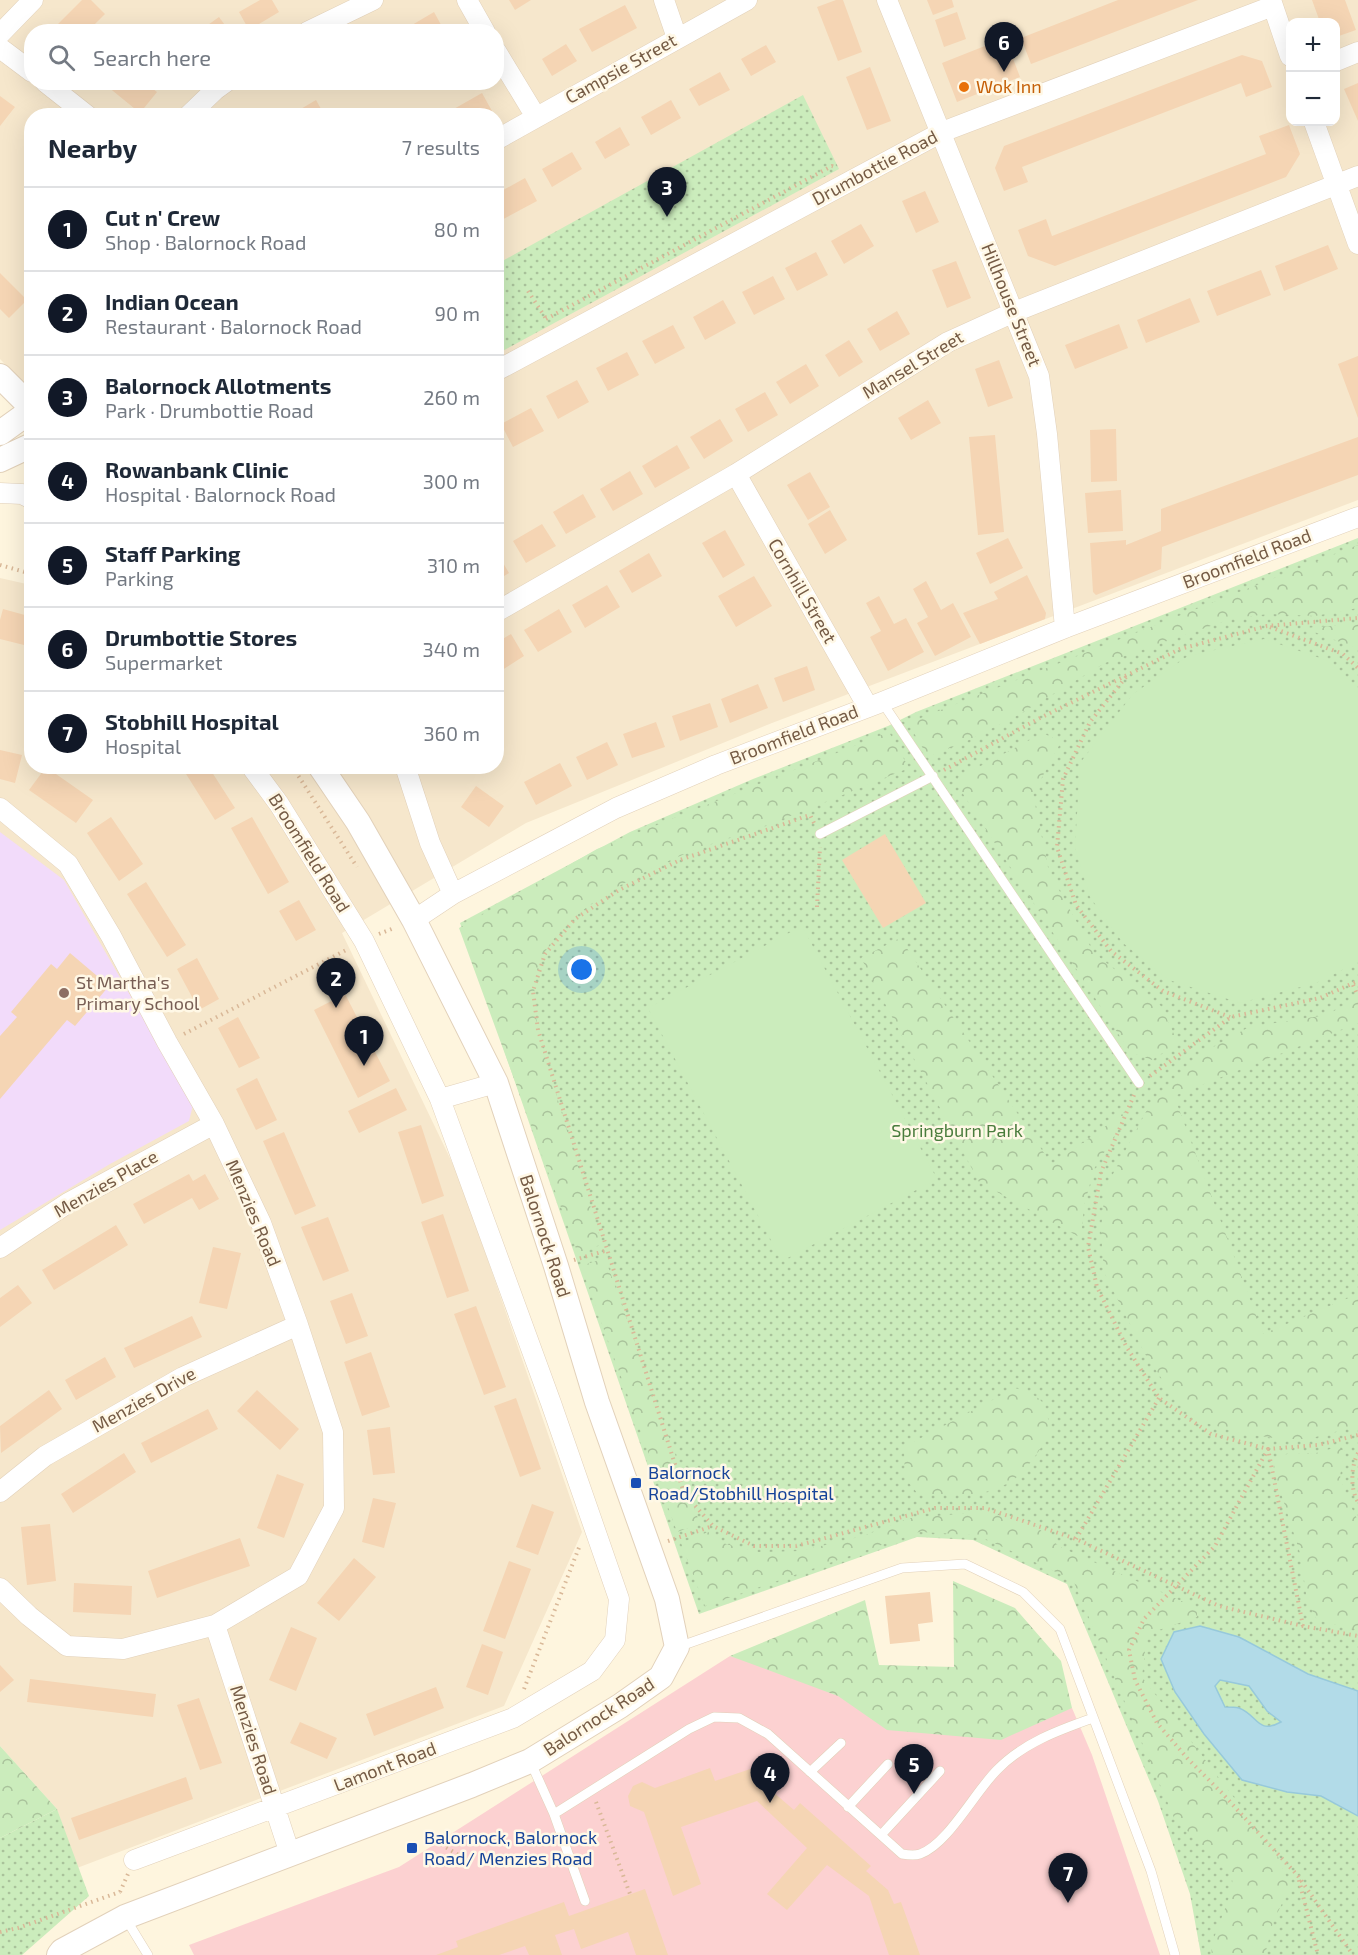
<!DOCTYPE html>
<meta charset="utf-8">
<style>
body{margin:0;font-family:"Exo 2",sans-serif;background:#f2f2f3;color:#1f2937}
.controls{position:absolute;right:18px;top:18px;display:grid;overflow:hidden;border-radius:12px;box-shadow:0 6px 24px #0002}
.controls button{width:54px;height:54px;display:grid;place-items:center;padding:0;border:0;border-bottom:2px solid #e0e1e3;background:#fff;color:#1f2937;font:30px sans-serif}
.you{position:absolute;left:582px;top:970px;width:21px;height:21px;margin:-15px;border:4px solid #fff;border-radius:50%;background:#1a73e8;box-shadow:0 0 0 9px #1a73e833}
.badge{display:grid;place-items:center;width:39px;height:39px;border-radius:50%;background:#111827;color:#fff;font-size:20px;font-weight:700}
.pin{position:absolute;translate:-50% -50px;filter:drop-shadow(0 2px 3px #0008)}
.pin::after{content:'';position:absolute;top:32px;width:21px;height:18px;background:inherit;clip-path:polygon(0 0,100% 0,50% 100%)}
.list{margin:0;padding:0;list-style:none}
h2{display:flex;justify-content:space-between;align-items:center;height:78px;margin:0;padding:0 24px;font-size:26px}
h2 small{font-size:20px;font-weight:400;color:#747a83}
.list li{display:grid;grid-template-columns:39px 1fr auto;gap:18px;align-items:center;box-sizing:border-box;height:84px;padding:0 24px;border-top:2px solid #e0e1e3}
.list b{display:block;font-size:22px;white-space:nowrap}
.list p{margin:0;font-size:20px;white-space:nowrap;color:#747a83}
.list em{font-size:20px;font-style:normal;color:#747a83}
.icon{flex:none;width:33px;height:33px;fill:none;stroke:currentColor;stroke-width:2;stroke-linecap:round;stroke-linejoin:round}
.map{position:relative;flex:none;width:1358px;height:1955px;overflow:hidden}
.search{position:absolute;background:#fff;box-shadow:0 6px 24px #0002;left:24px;top:24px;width:480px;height:66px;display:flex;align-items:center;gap:15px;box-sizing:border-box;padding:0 21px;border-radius:24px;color:#747a83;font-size:22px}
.panel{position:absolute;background:#fff;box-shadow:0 6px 24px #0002;left:24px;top:108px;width:480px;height:666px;border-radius:24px}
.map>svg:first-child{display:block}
.residential{fill:#f6e7cc;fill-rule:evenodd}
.education{fill:#f2dbfa}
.medical{fill:#fcd1d1}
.green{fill:url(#green-dots)}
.forest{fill:url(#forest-crowns)}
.pitch{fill:#cbecbc}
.water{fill:#b2dbe8;stroke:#97c9db;stroke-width:1.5;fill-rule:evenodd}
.building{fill:#f5d5b4}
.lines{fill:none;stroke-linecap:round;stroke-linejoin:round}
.service-casing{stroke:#e2d1ba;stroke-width:10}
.minor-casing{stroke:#e2d1ba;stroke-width:21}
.tertiary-casing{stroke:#e2d1ba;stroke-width:26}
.path{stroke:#d9b898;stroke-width:4;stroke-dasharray:1.5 4.5;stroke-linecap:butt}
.service{stroke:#fff;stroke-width:9}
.minor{stroke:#fff;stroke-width:20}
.tertiary{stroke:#fff;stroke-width:24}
.food-dot{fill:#e8710a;stroke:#fff8e6;stroke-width:2}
.education-dot{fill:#8d6e63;stroke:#fff8e6;stroke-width:2}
.transit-dot{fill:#1a4fb4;stroke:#fff8e6;stroke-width:2}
.labels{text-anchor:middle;stroke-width:5;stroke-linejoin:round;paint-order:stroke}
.street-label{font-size:18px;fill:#755b45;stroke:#fff8e6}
.food-label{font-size:18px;fill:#c56008;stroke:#fff8e6;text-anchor:start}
.education-label{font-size:18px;fill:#785e54;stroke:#fff8e6;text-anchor:start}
.park-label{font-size:18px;fill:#497c3c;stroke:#fff8e6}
.transit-label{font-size:18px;fill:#164399;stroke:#fff8e6;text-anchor:start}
</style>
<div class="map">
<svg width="1358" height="1955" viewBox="0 0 1358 1955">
<defs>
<pattern id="green-dots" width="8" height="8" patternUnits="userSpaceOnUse" patternTransform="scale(1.5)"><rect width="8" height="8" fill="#cbecbc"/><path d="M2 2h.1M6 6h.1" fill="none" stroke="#a9c29b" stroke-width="1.8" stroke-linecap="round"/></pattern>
<pattern id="forest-crowns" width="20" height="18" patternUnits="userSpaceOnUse" patternTransform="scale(1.5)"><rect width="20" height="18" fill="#cbecbc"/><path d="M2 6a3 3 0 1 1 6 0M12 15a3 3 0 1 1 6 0" fill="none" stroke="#a9c29b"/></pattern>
</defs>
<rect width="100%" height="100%" fill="#fef5de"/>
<!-- residential -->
<path class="residential" d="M0 0H1259L1261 5 1275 0H1358V500L772 723 526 823 342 933 459 1177 582 1532 504 1706 77 1868 57 1809 0 1746V578L31 585 32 766H496V116H32L31 391 0 359ZM1290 22H1336V122H1290ZM32 32H496V82H32Z"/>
<!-- education -->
<path class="education" d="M0 832 64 880 193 1105 189 1121 110 1164 0 1230Z"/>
<!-- medical -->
<path class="medical" d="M730 1656 1072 1708 1092 1755 1160 1955H194L189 1945 399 1867Z"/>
<!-- green -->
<path class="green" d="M803 95 839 169 497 354V264Z
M1358 538V1955H1201L1190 1894 1158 1801 1067 1584 973 1540 917 1537 699 1614 460 923 630 832 753 779 888 726 916 712Z
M57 1809 89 1896 22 1955H0V1838Z"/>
<!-- forest -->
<path class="forest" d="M1358 545V608L1315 616 1269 614 1234 618 1167 641 1105 663 1018 715 969 740 928 757 908 723Z
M1358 624V649L1304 628Z
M889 732 909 768C862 787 816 806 770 824 751 831 732 836 714 843 657 863 543 913 535 981 531 1020 546 1060 557 1097 571 1146 587 1195 602 1244L578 1254 459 928 597 849Z
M1043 733 1061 742 1033 794 1049 872 1094 953 1161 1006 1178 1043 1152 1060 1130 1052 954 780Z
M900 938 1052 1165 1132 1107 1094 1169 1084 1206 1081 1238 979 1182 861 958Z
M1358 997V1023L1174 1096 1263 1334 1358 1294V1426L1308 1439H1280L1239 1433 1203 1422 1172 1394 1145 1354 1104 1272 1101 1230 1105 1189 1148 1108 1206 1051 1249 1027 1327 1015Z
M605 1258 700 1524 677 1532 581 1266Z
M1015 1388C1046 1398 1047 1403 1050 1435L1031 1462 1012 1482 978 1495 918 1494 905 1478 904 1447Z
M1337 1447 1345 1451 1340 1476 1347 1498 1358 1521V1630L1317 1620 1307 1600 1300 1553 1274 1471 1275 1458 1287 1454 1316 1453Z
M984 1512 1031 1522 1060 1547 1197 1608V1617L1147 1634 1142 1677 1277 1854 1290 1887 1273 1922 1265 1955H1212L1211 1946 1233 1887 1231 1871 1175 1820 1073 1580 977 1535 919 1532 705 1606 681 1543 708 1532 726 1544 758 1552 800 1551 863 1536 910 1518Z
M953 1581 1015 1608 1061 1661 1072 1708 1001 1740 887 1730 838 1696 730 1656 865 1600 879 1665 954 1667Z
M0 1746 57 1809 0 1838Z"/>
<!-- pitch -->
<path class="pitch" d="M1264 639 1326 660 1358 688V962L1316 983 1240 1003 1169 980 1123 943 1090 897 1075 848 1080 763 1133 694 1188 656Z
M802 926 937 1179 782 1261 648 1008Z"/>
<!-- water -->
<path class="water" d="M1200 1626 1239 1637 1308 1674 1358 1691V1816L1321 1796 1287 1792 1242 1780 1204 1734 1175 1692 1161 1659 1174 1632ZM1220 1680 1249 1686 1267 1711 1281 1722C1257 1735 1258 1715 1239 1708 1235 1707 1229 1707 1225 1707L1215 1686Z"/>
<!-- building -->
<path class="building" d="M82 0H91L105 14 87 32H50Z
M260 0H272L279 12 249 30 239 12Z
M509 0H531L515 10Z
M836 0H843L862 52 838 61 817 7Z
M927 0H952L954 7 933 15Z
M1118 0H1198L1031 64 1021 38Z
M1312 0H1345L1356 30 1336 37V22H1320Z
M625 5 637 28 592 52 579 29Z
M434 12 445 32H415L412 25Z
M957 12 966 39 944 47 935 20Z
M219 17 230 32H198Z
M1005 38 1020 77 957 102 942 63Z
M566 44 577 61 552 76 542 59Z
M766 45 776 62 751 76 741 59Z
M1242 55 1262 61 1272 87 1246 97 1241 83 1022 167 1028 182 1004 191 995 168 1004 146Z
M870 67 891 121 867 130 846 77Z
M720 72 730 90 699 106 689 89Z
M102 82H144L157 92 140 113Z
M1358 83V121L1344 89Z
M482 93 492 111 484 116H455L452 110Z
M0 96 15 107 0 126Z
M316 100 325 116H289Z
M671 100 681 118 651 135 641 117Z
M1289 125 1300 154 1286 177 1055 266 1028 256 1018 230 1046 219 1052 236 1266 154 1259 136Z
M620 127 630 145 605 159 595 142Z
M572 152 582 169 552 187 542 169Z
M525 178 537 201 496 223V194Z
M925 191 939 222 916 233 902 201Z
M861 224 874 246 844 264 831 241Z
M1328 245 1338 269 1284 291 1275 266Z
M816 252 828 275 797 291 785 268Z
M956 261 971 298 947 308 932 270Z
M1261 270 1271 295 1217 316 1207 291Z
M0 273 27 300 9 318 0 309Z
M773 276 785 299 754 315 742 292Z
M1190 298 1200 322 1146 343 1137 320Z
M723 300 736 323 705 340 693 317Z
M897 311 910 334 880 351 867 329Z
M1119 324 1128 348 1075 369 1065 345Z
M673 325 685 348 655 364 642 341Z
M849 340 863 362 839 377 825 355Z
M627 352 639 375 608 391 596 368Z
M1358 356V418L1338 364Z
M999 360 1013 398 988 407 975 369Z
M806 364 819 386 790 404 776 382Z
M577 380 589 402 558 419 546 396Z
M765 392 778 415 748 432 735 409Z
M928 400 941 423 911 440 898 418Z
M531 408 544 431 513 447 501 424Z
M720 419 733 441 704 459 690 437Z
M1116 429 1117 481 1091 482 1090 430Z
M995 435 1004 532 978 535 969 437Z
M1358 437V475L1162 547 1161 569 1096 595 1093 592 1090 543 1126 540V545L1161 531V509Z
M677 445 690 468 655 488 642 466Z
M630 471 643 494 613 511 600 489Z
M810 472 830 507 808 520 787 485Z
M1121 490 1123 531 1088 533 1085 493Z
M583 494 596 517 566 534 553 512Z
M830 510 847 540 825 554 808 524Z
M542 524 556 546 526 563 513 541Z
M725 530 745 565 723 578 702 543Z
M1008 538 1023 568 990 584 976 553Z
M496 551 509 573 496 581Z
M649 553 662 576 632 593 619 571Z
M1027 575 1046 613 1045 619 980 644 963 613 998 599 994 592Z
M754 576 772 606 736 627 718 596Z
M926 581 941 610 953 603 971 637 935 656 917 623 928 617 913 589Z
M607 585 620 607 585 628 572 605Z
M879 596 894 624 906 618 924 652 888 671 870 637 881 631 866 603Z
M3 609 32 617V647L0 639V620Z
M559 609 572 632 538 652 524 630Z
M511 634 524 656 496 674V643Z
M807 666 815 690 783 702 774 678Z
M758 684 768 708 730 723 721 699Z
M710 703 718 727 680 741 672 716Z
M656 722 665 747 632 758 623 734Z
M607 742 618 765 587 780 576 757Z
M0 750 22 755 15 783 0 779Z
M560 763 572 786 536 805 524 782Z
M181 766H208L235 808 215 820Z
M447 766H470V767L450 774Z
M46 767 93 800 76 823 29 790Z
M476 786 504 806 489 827 461 807Z
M111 817 143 864 119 881 87 833Z
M252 817 289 882 268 894 231 828Z
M885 834 926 903 883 928 842 860Z
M146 882 186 945 167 957 127 894Z
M299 900 316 930 296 941 279 911Z
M70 953 109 986 75 1026 67 1020 0 1099V1036L17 1017 11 1012 51 964 57 969Z
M197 958 219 999 199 1010 177 969Z
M345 994 390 1081 358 1098 314 1010Z
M238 1017 260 1058 239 1068 218 1028Z
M257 1078 277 1120 256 1130 236 1089Z
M396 1088 407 1110 359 1133 348 1111Z
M421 1125 444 1196 422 1204 398 1132Z
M284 1132 316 1206 295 1215 263 1141Z
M189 1174 193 1181 205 1174 219 1199 199 1210 192 1198 144 1224 133 1204Z
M443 1214 469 1291 447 1298 421 1222Z
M328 1217 349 1271 323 1281 301 1227Z
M116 1225 128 1245 54 1290 42 1270Z
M213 1247 241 1253 227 1309 199 1303Z
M18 1285 32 1303 0 1327V1298Z
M352 1293 368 1336 346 1344 330 1301Z
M476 1306 506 1387 484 1395 454 1314Z
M192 1316 202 1337 134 1368 124 1348Z
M371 1352 390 1407 362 1416 344 1362Z
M105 1357 116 1377 76 1400 65 1380Z
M49 1390 62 1409 1 1453 0 1426Z
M257 1390 299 1429 280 1450 237 1411Z
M516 1398 541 1469 520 1477 494 1406Z
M208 1409 218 1429 151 1463 141 1443Z
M390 1427 395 1473 373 1475 367 1430Z
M124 1453 136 1472 73 1513 61 1494Z
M277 1474 304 1484 284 1538 257 1528Z
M373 1498 396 1503 384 1548 362 1542Z
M532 1504 554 1512 538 1555 516 1547Z
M50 1524 56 1581 27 1585 21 1527Z
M240 1538 250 1566 157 1598 148 1571Z
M354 1558 376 1577 339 1621 317 1603Z
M509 1561 531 1569 505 1639 483 1631Z
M74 1583 132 1586 131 1615 73 1612Z
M930 1592 933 1622 918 1624 920 1641 890 1644 885 1596Z
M291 1627 317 1638 296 1691 269 1680Z
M482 1644 503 1652 488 1695 466 1687Z
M0 1665 14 1680 0 1692Z
M30 1679 156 1694 153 1717 27 1702Z
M436 1687 444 1708 374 1736 366 1714Z
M199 1698 222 1763 200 1770 177 1705Z
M300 1722 337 1738 327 1759 290 1743Z
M759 1766 766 1786 794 1810 800 1803 871 1866 866 1871 888 1890 894 1904 901 1902 920 1955H889L869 1896 827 1865 787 1910 767 1894 807 1848 757 1801 681 1827 701 1884 673 1896 644 1812 630 1806 628 1796 633 1786 642 1782 655 1788 710 1768 715 1781Z
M186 1777 193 1799 79 1840 71 1818Z
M645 1889 668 1955H636L628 1932 581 1949 574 1929 555 1935 562 1955H529L525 1946 499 1955H436L458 1947 456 1941 564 1902 569 1916Z"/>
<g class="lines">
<!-- service casing -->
<g class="service-casing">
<path id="service" d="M882 702 1139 1083
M820 834 933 776
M678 1647 902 1568 965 1564 1023 1592 1060 1629 1151 1871 1175 1955
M531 1763 554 1814 585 1901
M810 1772 841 1743
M848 1807 888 1764
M554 1814 689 1729 714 1717 739 1718 768 1734 902 1854C908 1855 914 1856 920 1854 948 1844 974 1793 997 1770 1023 1743 1059 1730 1093 1718
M881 1835 940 1771
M126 1919 148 1955"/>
</g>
<!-- minor casing -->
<g class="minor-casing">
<path id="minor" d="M467 0 485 32
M664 0 677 38
M887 0 1039 376 1047 434 1065 628
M1271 0 1290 56
M307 32 373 0
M0 34 33 0
M0 48 32 72
M496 51 536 117
M1336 61 1358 52
M45 82 88 116
M188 116 215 90 226 82
M1314 122 1358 244
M496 140 747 0
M496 371 942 132 1273 6
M736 474 868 707
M0 493 22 494 32 499
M496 612 736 474 948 342 1014 312 1358 176
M405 766 430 843 453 894
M0 808 68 864 111 936 167 1042 214 1124 261 1223 298 1325 333 1432 334 1508 298 1576 215 1625 123 1649 67 1646 29 1616 0 1588
M414 920 453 894 616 808 716 765 882 702 1065 628 1358 517
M440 1099 496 1083
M0 1248 68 1203 214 1124
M0 1492 45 1456 183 1377 298 1325
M215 1625 290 1854
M134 1860 513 1718 592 1671 615 1640 619 1599 551 1403 440 1099 364 941 279 804 251 766"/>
</g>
<!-- tertiary casing -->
<g class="tertiary-casing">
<path id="tertiary" d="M0 376 32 408
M0 433 32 410
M0 460 32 445
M59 1955 62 1951 125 1917 472 1785 530 1761 620 1706 661 1677 677 1647 667 1599 597 1402 556 1266 496 1083 414 920 358 822 320 766"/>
</g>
<!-- path -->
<path class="path" d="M528 291 547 320
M546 319 832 166 837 168
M0 565 32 574
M1270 627 1343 654 1358 668
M1126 677 1090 722 1063 779 1057 847 1076 905 1111 951 1163 991 1230 1017
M292 766 357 867
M944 770 1040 718 1180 649 1267 626 1358 618
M814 823 810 815 680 860 619 890 575 919 545 954 533 991 538 1030 684 1493 713 1526 754 1546H796L935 1508H985L1076 1539 1219 1606 1303 1626 1358 1636
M817 907 820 847
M379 934 394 928
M1353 985 1358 996
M184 1034 348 949
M1150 1076 1231 1017 1320 998 1358 981
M1134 1095 1101 1172 1088 1247 1097 1287 1126 1346 1159 1398 1211 1434 1268 1449 1318 1445 1358 1435
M574 1260 608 1250
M1358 1453C1351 1466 1350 1489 1358 1502
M1076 1539 1159 1398
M668 1541 713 1526
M1303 1626 1268 1449 1215 1546 1144 1619 1129 1650 1135 1680 1157 1723 1188 1759 1221 1792 1298 1876 1353 1955
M524 1689 580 1545
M596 1802 630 1894
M431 1838 460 1856
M1299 1880 1318 1955
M120 1892 128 1874
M0 1932 18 1928 120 1892"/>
<!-- service -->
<use href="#service" class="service"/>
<!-- minor -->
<use href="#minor" class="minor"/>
<!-- tertiary -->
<use href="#tertiary" class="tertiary"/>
</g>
<!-- markers -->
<circle class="food-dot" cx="964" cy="87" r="6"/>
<circle class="education-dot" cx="64" cy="993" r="6"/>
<g class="transit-dot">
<rect x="630" y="1477" width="12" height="12" rx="3"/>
<rect x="406" y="1842" width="12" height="12" rx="3"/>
</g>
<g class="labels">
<!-- street labels -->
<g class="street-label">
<text transform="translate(621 69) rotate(-29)" y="6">Campsie Street</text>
<text transform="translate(875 168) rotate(-28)" y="6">Drumbottie Road</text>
<text transform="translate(1011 305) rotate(68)" y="6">Hillhouse Street</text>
<text transform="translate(913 365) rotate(-31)" y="6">Mansel Street</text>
<text transform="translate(1247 559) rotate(-21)" y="6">Broomfield Road</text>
<text transform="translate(802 591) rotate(60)" y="6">Cornhill Street</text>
<text transform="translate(794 735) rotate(-21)" y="6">Broomfield Road</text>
<text transform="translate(309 853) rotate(58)" y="6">Broomfield Road</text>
<text transform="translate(106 1184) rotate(-30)" y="6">Menzies Place</text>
<text transform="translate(253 1213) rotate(67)" y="6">Menzies Road</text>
<text transform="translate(545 1236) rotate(72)" y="6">Balornock Road</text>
<text transform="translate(144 1400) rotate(-29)" y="6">Menzies Drive</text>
<text transform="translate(599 1717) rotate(-33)" y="6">Balornock Road</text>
<text transform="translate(253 1740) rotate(72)" y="6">Menzies Road</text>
<text transform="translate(385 1767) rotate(-21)" y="6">Lamont Road</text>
</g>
<!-- food labels -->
<g class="food-label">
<text x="976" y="93">Wok Inn</text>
</g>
<!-- education labels -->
<g class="education-label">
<text x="76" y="989">St Martha's<tspan x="76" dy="21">Primary School</tspan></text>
</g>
<!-- park labels -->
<g class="park-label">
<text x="957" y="1137">Springburn Park</text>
</g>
<!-- transit labels -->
<g class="transit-label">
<text x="648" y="1479">Balornock<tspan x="648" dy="21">Road/Stobhill Hospital</tspan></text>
<text x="424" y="1844">Balornock, Balornock<tspan x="424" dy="21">Road/ Menzies Road</tspan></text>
</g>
</g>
</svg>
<div class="controls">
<button>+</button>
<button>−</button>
</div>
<div class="you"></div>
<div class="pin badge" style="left:364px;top:1066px">1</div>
<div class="pin badge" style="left:336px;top:1008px">2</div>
<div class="pin badge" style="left:667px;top:217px">3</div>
<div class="pin badge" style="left:770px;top:1803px">4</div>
<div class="pin badge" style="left:914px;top:1794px">5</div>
<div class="pin badge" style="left:1004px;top:72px">6</div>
<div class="pin badge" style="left:1068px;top:1903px">7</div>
<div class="search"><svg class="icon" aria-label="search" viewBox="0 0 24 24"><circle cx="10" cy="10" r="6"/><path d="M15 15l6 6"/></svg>Search here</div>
<section class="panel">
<h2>Nearby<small>7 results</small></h2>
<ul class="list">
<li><span class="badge">1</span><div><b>Cut n' Crew</b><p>Shop · Balornock Road</p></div><em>80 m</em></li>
<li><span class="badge">2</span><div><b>Indian Ocean</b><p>Restaurant · Balornock Road</p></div><em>90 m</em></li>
<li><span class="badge">3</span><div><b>Balornock Allotments</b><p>Park · Drumbottie Road</p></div><em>260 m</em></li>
<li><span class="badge">4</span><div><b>Rowanbank Clinic</b><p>Hospital · Balornock Road</p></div><em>300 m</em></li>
<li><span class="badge">5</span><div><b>Staff Parking</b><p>Parking</p></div><em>310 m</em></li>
<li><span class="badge">6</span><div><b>Drumbottie Stores</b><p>Supermarket</p></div><em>340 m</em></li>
<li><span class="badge">7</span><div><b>Stobhill Hospital</b><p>Hospital</p></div><em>360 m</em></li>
</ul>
</section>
</div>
